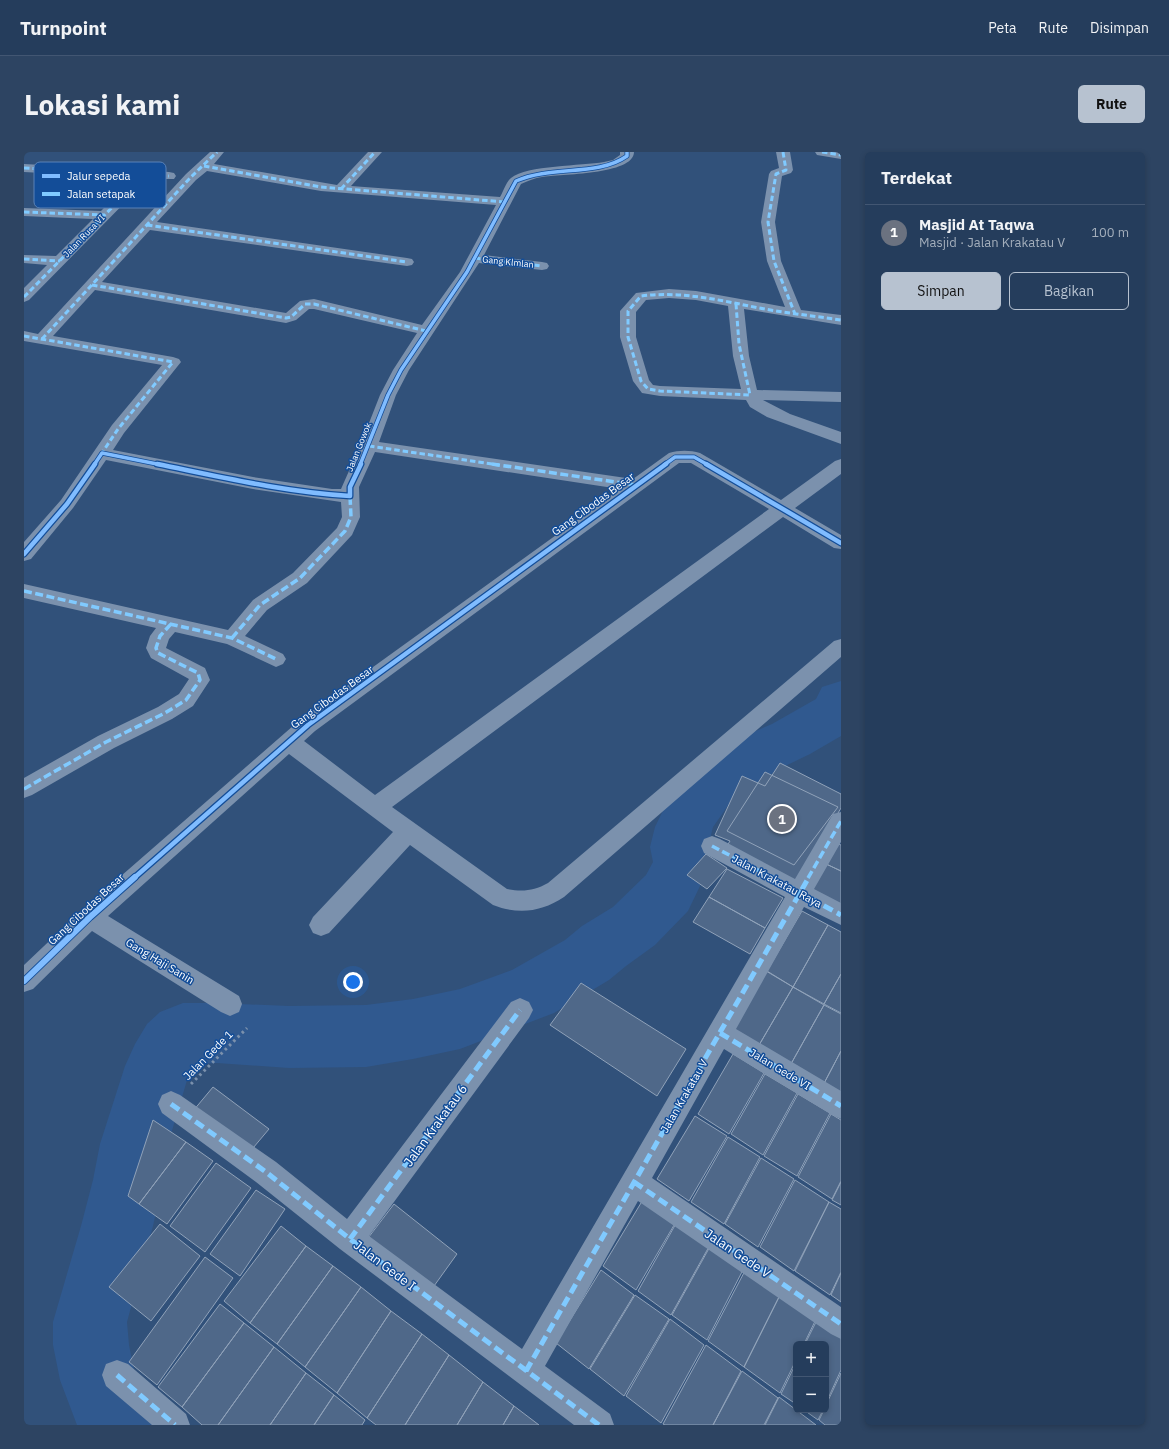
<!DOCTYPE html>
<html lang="id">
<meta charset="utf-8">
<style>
body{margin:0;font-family:"IBM Plex Sans",sans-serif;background:#2d4462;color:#f1f3f6}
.controls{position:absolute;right:12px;bottom:12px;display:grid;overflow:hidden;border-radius:6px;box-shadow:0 2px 6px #0003}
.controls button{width:36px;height:36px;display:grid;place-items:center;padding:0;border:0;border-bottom:1px solid #425672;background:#253d5c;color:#f1f3f6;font:20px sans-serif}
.you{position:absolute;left:329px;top:830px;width:14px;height:14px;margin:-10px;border:3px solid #fff;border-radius:50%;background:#1a73e8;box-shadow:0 0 0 6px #1a73e833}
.badge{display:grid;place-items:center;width:26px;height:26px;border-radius:50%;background:#b7c2d0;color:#fff;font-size:13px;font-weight:700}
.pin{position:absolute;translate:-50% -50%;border:2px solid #fff;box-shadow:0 1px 4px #0006}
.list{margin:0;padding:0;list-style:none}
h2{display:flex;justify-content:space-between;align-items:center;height:52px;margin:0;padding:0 16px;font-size:17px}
h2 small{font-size:13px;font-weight:400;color:#a3aebb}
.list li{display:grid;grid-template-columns:26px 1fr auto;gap:12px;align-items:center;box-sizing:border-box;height:56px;padding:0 16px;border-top:1px solid #425672}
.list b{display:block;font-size:15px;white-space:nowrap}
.list p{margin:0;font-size:13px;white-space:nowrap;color:#a3aebb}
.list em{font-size:13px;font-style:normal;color:#a3aebb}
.actions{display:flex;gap:8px;padding:12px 16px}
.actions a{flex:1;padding:9px 0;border:1px solid #b7c2d0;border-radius:6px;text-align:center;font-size:14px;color:#b7c2d0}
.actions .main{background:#b7c2d0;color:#111}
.map{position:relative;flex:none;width:817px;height:1273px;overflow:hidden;border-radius:6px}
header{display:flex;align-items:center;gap:24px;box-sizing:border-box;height:56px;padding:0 20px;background:#253d5c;border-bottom:1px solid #425672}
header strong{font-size:19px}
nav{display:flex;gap:22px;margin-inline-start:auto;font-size:14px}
.intro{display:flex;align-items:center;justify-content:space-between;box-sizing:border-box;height:96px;padding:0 24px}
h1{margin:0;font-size:28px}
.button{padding:10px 18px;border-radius:6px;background:#b7c2d0;color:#111;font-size:14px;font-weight:700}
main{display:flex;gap:24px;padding:0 24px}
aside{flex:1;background:#253d5c;border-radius:6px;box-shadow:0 2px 6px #0003}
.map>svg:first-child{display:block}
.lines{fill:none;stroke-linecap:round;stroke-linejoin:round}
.river{fill:#30598f;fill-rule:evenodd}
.building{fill:#4f6889;stroke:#90a2b9}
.path{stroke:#7b91ad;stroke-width:3;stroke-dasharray:2.5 3.5;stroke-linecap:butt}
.minor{fill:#7b91ad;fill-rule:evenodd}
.quiet-far2{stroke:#80caff;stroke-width:3;stroke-dasharray:5.5 3;stroke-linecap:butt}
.quiet-far1{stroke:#80caff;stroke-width:3.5;stroke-dasharray:8 3.5;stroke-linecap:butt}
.quiet{stroke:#80caff;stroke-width:5;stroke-dasharray:10 5;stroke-linecap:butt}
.cycleway-far2-casing{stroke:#134d98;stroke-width:5}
.cycleway-far1-casing{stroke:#134d98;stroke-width:7}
.cycleway-casing{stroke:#134d98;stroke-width:8}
.cycleway-far2{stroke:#80bcff;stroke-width:3.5}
.cycleway-far1{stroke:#80bcff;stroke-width:4.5}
.cycleway{stroke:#80bcff;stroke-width:6}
.labels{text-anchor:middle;stroke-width:3;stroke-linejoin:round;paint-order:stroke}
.far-street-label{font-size:9px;fill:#fff;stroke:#134d98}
.street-label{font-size:11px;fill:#fff;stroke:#134d98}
.near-street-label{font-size:13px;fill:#fff;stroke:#134d98}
.key{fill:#134d98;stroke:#5a82b7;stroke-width:1}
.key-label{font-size:11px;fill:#fff}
</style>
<header>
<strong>Turnpoint</strong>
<nav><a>Peta</a><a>Rute</a><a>Disimpan</a></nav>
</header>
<div class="intro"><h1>Lokasi kami</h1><a class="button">Rute</a></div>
<main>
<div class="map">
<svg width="817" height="1273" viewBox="0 0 817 1273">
<rect width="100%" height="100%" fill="#31517a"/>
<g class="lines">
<!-- river -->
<path class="river" d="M817 529V584L786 602 753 618 703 655 689 675 684 695 687 711 664 759 631 793 602 814 585 828 530 861 436 897 389 907 342 915 265 916 193 911 173 912 164 925 144 992 139 1028 129 1074 103 1170 105 1193 112 1228 135 1245 146 1273H53L36 1228 29 1193V1170L57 1074 69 1028 76 992 101 914 111 892 123 872 136 860 159 851H193L265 854 342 853 389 847 436 837 488 818 541 788 558 774 589 755 622 723 629 710 626 695 631 675 648 640 663 623 715 586 748 572 792 547 798 535Z"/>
</g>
<!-- building -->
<path class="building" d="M756 611 817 642V656L771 734 701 697 706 689 691 683 718 624 741 634Z
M741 620 814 655 770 713 703 679Z
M812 691 817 693V719L800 711Z
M682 702 703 716 683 737 663 723Z
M800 711 817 719V756L784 738Z
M703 717 759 746 741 776 685 745Z
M685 745 741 776 726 802 669 770Z
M778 759 804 773 769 835 743 819Z
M804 773 817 780V822L800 852 769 835Z
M742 819 769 835 731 900 703 884Z
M817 822V861L800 852Z
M557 831 662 897 633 944 526 873Z
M769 835 800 853 763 919 731 900Z
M800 853 817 862V899L796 939 763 919Z
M817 899V952L796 939Z
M709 902 740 921 705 982 674 962Z
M741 922 773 941 739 1003 707 982Z
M189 935 245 977 224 1002 169 959Z
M774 942 806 961 773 1024 740 1004Z
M807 962 817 968V1029L808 1047 774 1025Z
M671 964 703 984 665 1049 633 1027Z
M129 968 162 990 115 1052 104 1044Z
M704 985 736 1005 700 1072 667 1050Z
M162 990 189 1009 143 1072 115 1052Z
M737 1006 770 1027 734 1095 701 1072Z
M192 1011 227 1036 181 1100 146 1074Z
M771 1028 805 1050 770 1119 736 1095Z
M817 1030V1053L808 1048Z
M232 1038 261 1057 216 1124 186 1102Z
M620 1046 653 1068 612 1138 579 1114Z
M805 1050 817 1057V1120L806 1143 771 1119Z
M370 1052 433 1102 405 1141 341 1090Z
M654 1068 687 1091 647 1163 614 1139Z
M136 1072 176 1104 127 1169 85 1135Z
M257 1074 282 1094 226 1171 200 1149Z
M688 1091 721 1114 683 1188 648 1163Z
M282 1094 309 1114 253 1192 226 1171Z
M181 1105 209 1126 133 1233 105 1210Z
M309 1114 337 1135 281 1215 253 1192Z
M723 1115 758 1139 720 1215 684 1189Z
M577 1118 610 1143 565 1217 532 1191Z
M817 1121V1150L807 1143Z
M337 1135 367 1159 313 1241 281 1215Z
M758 1139 794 1163 780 1192H772V1208L756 1241 720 1215Z
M611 1143 645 1167 600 1244 566 1217Z
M196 1152 220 1171 158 1255 134 1235Z
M367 1159 398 1182 343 1266 313 1241Z
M795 1164 817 1179V1218L802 1251V1192H781Z
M646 1167 680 1193 637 1271 602 1244Z
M220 1171 250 1195 194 1273H178L158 1255Z
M398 1182 425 1203 381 1273H352L343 1266Z
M682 1193 717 1219 689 1273H641L639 1272Z
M250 1195 282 1221 246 1273H194Z
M425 1203 459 1230 433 1273H381Z
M772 1211V1252L757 1242Z
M718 1219 754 1246 740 1273H689Z
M282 1221 310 1243 290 1273H246Z
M817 1221V1273H801L795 1268 800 1258H802V1253Z
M459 1230 490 1254 479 1273H433Z
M310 1243 341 1268 338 1273H290Z
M755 1245 792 1273H741Z
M490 1254 515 1273H479Z
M780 1258H799L794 1268Z"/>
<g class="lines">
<!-- path -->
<path class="path" d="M167 932 223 876"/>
<!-- minor -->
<path class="minor" d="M186 0H200L190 12 313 33 344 0H358L327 34 476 45C479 40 482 30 487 26 503 13 558 14 580 10L589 8 596 3V0H610C610 23 535 22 518 25 511 26 504 29 497 32L460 103 518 110 523 111 525 114 523 117 518 118 455 111 385 218 372 243 355 290 609 327 645 301C655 298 666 298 676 301L757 348 811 309 817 307V322L771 356 817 383V397L810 396 759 365 368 655 483 737C498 740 510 739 524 731L810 489 817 487V505L540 745C517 760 495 763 469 753L386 693 305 781 297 784 289 781 285 773 289 765 369 680 265 602 84 764 215 844 218 852 215 860 206 864 197 860 68 779 9 837 0 840V813L58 758 277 567 596 337 351 300 335 335 336 365 328 383 283 431 243 458 221 484 259 502 262 507 259 512 252 515 203 492 151 480 145 487 142 496 181 516 186 528 169 554 148 567 90 596 8 643 0 646V626L74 584 134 555 155 542 165 527 127 506 122 496 126 484 132 476 0 446V432L204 478 229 448 269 421 313 376 318 365 317 350 229 337 82 308 49 356 7 407 0 409V390L37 348 88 273 138 213 0 189V179L14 182 162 22ZM183 19 297 39 472 53 436 120 398 173 290 147 276 149 262 161 78 130 126 78 383 114 388 113 390 110 388 107 383 106 133 70 172 28ZM71 138 262 171 272 168 285 157H290L393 181 369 218 356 243 336 294 317 337H308L229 325 89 298 100 281 157 210 155 207 149 205 29 184ZM655 311H667L745 357 351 643 280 589 291 579Z
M752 0H766L769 18 767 21 758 24 751 70 757 109 777 158 817 163V173L720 157 725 204 733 238 817 240V250L739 248 766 262 817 280V292L743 265 726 255 722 248 636 244 618 241 609 229 596 185V159L612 141 645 137 672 139 761 155 743 109 737 70 745 22 747 19 755 16ZM645 146 672 148 704 154 709 204 717 237 636 234 629 233 625 228 612 185V160L622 148Z
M791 0H817V7L793 3Z
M0 12 145 20 150 21 152 24 150 27H124L5 148 0 150V136L23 113 0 111V103L32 104 69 67 0 64V56L77 59 109 26 0 20Z
M817 660V690L790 737 817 751V773L780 755 712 877 817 939V967L808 963 700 897 628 1026 817 1155V1187L807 1182 614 1049 521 1214 586 1262 590 1273H550L316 1097 232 1030 138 961 134 952 138 943 147 939 156 943 252 1010 323 1067 487 850 496 846 505 850 509 858 505 866 345 1084 498 1197 761 745 680 701 677 694 680 687 688 684 696 687 771 727 809 662Z
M93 1208 104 1212 162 1262 166 1273H128L82 1234 78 1223 82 1212Z"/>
<!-- quiet-far2 -->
<path class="quiet-far2" d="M759 0 762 18 752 22 744 70 750 109 771 162
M798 0 817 3
M180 14 297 35 481 50
M0 16 145 24
M317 37 351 0
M0 60 80 63
M123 73 383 110
M451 106 518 114
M0 107 36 109
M68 133 262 166 267 165 281 152H290L402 179
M0 145 120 23
M712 152 715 192 726 243 636 239 624 237 617 229 604 185V159L617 144C658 139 695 148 735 156 762 161 790 164 817 168
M0 184 149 210 94 277 78 301
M18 187 167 25 193 0
M345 294 475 313"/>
<!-- quiet-far1 -->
<path class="quiet-far1" d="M468 312 612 333
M0 439 208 486 252 507
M208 486 236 453 276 426 321 379 327 365 326 344
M0 637 82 590 141 561 162 548 176 528 174 521 134 501 132 496 136 484 147 472
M688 694 749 726
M784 726 817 669"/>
<!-- quiet -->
<path class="quiet" d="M747 725 817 763
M696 881 817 954
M147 952 242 1020 326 1087 575 1273
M610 1030 817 1172
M326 1087 496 858
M502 1219 785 725
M93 1223 151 1273"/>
<!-- cycleway-far2 casing -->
<g class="cycleway-far2-casing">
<path id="cycleway-far2" d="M70 313 78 301 138 313
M336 313 364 243 377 218 443 120 492 29C528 13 573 25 603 4V0
M640 313 651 305H670L684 313"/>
</g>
<!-- cycleway-far1 casing -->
<g class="cycleway-far1-casing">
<path id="cycleway-far1" d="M133 312C197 325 261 340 326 344V335L337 312
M682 312 817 391
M0 402 43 352 71 312
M110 726 284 573 642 312"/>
</g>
<!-- cycleway casing -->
<g class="cycleway-casing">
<path id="cycleway" d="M0 829 66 765 111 725"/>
</g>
<!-- cycleway-far2 -->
<use href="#cycleway-far2" class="cycleway-far2"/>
<!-- cycleway-far1 -->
<use href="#cycleway-far1" class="cycleway-far1"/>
<!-- cycleway -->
<use href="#cycleway" class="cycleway"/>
</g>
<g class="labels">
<!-- far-street labels -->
<g class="far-street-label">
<text transform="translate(60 84) rotate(-46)" y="3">Jalan Rusa VI</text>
<text transform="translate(484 110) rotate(6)" y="3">Gang Klmlan</text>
<text transform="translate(335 295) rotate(-68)" y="3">Jalan Gowok</text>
</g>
<!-- street labels -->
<g class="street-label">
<text transform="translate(569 352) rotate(-36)" y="4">Gang Cibodas Besar</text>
<text transform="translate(308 545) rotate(-36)" y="4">Gang Cibodas Besar</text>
<text transform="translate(753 729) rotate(28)" y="4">Jalan Krakatau Raya</text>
<text transform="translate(62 757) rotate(-43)" y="4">Gang Cibodas Besar</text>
<text transform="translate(136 809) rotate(31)" y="4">Gang Haji Sanin</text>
<text transform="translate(184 903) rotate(-45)" y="4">Jalan Gede 1</text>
<text transform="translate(756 917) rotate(31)" y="4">Jalan Gede VI</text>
<text transform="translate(660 944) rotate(-60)" y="4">Jalan Krakatau V</text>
</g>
<!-- near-street labels -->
<g class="near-street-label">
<text transform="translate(411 973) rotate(-54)" y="5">Jalan Krakatau 6</text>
<text transform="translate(714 1101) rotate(34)" y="5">Jalan Gede V</text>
<text transform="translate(361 1113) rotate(37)" y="5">Jalan Gede I</text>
</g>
</g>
<!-- legend -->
<rect x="10" y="10" width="132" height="46" rx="6" class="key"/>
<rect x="18" y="22" width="18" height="4" fill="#80bcff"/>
<rect x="18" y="40" width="18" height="4" fill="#80caff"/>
<g class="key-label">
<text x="43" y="28">Jalur sepeda</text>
<text x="43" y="46">Jalan setapak</text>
</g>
</svg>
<div class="controls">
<button>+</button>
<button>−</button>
</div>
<div class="you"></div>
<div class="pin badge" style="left:758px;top:667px;background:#6b7280">1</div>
</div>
<aside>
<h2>Terdekat<small></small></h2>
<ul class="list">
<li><span class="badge" style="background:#6b7280">1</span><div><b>Masjid At Taqwa</b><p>Masjid · Jalan Krakatau V</p></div><em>100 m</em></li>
</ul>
<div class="actions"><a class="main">Simpan</a><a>Bagikan</a></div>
</aside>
</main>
